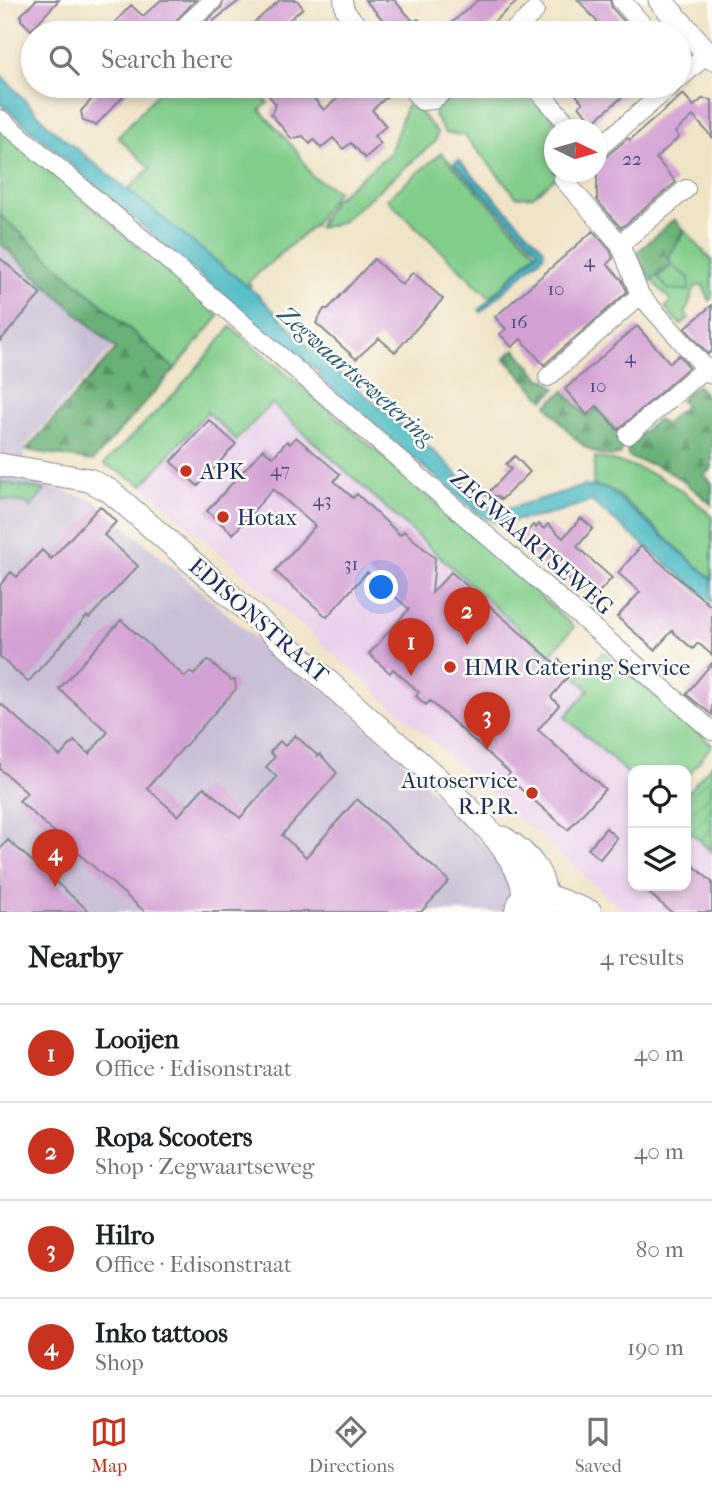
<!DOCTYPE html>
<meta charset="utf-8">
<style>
body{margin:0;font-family:"IM FELL French Canon",serif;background:#f6f6f6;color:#202124}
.controls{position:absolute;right:21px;bottom:21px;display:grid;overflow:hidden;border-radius:14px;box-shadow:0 4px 10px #0003}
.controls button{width:63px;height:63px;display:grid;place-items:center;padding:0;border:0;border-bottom:2px solid #e0e0e0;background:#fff;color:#202124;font:35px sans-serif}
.compass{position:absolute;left:544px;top:119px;width:63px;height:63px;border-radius:50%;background:#fff;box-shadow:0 4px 10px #0003;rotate:95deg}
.you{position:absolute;left:382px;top:588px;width:24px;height:24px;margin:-18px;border:5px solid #fff;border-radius:50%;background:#1a73e8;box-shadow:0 0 0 10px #1a73e833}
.badge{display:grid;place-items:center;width:46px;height:46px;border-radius:50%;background:#c8321e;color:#fff;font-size:23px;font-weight:700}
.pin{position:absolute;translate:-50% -58px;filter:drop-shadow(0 2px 4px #0008)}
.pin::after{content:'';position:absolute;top:37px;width:24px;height:21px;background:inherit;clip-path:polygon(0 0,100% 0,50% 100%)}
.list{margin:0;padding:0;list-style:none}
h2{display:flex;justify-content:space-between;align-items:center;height:91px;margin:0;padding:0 28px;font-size:30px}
h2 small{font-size:23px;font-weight:400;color:#757577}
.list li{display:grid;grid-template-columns:46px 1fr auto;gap:21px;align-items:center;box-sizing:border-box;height:98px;padding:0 28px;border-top:2px solid #e0e0e0}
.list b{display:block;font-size:26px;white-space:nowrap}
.list p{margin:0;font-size:23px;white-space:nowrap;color:#757577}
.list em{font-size:23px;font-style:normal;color:#757577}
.icon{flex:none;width:38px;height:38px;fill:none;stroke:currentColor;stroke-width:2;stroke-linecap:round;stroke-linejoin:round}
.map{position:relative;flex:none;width:712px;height:912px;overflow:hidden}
.search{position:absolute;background:#fff;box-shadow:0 4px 10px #0003;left:21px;right:21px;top:21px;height:77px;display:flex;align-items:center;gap:18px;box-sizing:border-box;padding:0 24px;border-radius:38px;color:#757577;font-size:26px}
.sheet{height:483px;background:#fff}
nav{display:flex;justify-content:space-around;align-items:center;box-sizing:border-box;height:98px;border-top:2px solid #e0e0e0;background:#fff;font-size:19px;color:#757577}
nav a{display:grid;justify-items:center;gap:4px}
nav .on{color:#c8321e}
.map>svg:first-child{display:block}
.built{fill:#ead1ec}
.industrial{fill:#cabfd6}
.grass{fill:#82ce8b;stroke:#4e7e74;stroke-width:2}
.forest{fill:url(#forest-firs);stroke:#42706a;stroke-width:2}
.park{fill:url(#park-tufts);stroke:#4e7e74;stroke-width:2}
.garden{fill:url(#garden-furrows);stroke:#4e7e74;stroke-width:2}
.water{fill:#4ab9c2;stroke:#327490;stroke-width:2}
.building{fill:#d4a1d4}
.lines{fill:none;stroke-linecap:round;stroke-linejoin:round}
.minor-casing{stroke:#868a92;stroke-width:20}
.tertiary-casing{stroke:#868a92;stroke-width:25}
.minor{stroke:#fff;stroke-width:18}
.tertiary{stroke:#fff;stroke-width:23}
.poi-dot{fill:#c8321e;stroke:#fdfcf7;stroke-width:2.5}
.labels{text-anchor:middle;stroke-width:5;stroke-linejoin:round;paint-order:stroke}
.number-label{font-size:19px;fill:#494c7c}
.poi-label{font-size:23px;fill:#1b2f5e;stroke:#fdfcf7;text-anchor:start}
.street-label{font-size:23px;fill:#1b2f5e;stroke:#fdfcf7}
.water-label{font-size:24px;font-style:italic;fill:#2b5f81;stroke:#fdfcf7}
</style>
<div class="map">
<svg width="712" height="912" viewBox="0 0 712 912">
<defs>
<pattern id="forest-firs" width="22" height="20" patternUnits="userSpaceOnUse" patternTransform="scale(1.75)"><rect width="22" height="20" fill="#69b177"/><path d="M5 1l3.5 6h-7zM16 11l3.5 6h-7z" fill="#569065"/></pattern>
<pattern id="park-tufts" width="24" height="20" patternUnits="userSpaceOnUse" patternTransform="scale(1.75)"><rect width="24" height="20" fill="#82ce8b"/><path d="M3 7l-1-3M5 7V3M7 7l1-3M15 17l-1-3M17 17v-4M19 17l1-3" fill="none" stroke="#70b17a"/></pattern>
<pattern id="garden-furrows" width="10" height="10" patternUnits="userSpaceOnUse" patternTransform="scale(1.75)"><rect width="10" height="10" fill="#82ce8b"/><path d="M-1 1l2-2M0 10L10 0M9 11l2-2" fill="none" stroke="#70b17a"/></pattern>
</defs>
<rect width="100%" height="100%" fill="#fdfcf7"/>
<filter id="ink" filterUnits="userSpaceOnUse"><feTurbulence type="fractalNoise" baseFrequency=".0143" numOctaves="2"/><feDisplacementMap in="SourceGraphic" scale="14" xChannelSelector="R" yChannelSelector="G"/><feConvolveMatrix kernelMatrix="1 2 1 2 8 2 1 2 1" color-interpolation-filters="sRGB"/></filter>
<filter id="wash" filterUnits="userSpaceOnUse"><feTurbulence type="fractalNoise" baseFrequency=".00686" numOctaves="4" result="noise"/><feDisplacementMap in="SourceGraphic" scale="28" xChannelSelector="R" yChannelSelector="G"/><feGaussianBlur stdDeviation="1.57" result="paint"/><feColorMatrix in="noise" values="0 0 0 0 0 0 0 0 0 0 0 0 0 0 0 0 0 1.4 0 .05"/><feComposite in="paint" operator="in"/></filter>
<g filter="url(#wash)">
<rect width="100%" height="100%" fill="#f0e4c7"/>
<!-- built -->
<path class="built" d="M272 404 548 655 555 648 583 673 577 680 589 689 565 718 633 778V886H686V828L712 852V912H625L143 485 208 411Z"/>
<!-- industrial -->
<path class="industrial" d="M0 126 174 279 25 446 22 478 96 501 296 673 327 691 394 751 507 869 558 912H0Z"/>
<!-- grass -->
<path class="grass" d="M164 86H253L268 103 260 110 296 150 312 176 337 191 314 225 248 282 251 285 249 288 128 190 150 168 118 137Z
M464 86H524L564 129 554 130V172H562L533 196 517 197 464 135 445 133 434 115 435 110Z
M411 102 437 132 436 141 340 223 318 228 333 201 390 153 406 107Z
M0 129 219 316 175 369 0 215Z
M441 153 536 252 490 298 387 199Z
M685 231 712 261V298L709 301 703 285 695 287 685 314 689 318 681 325 665 308 671 301 651 279 658 277 668 289 689 278 671 265 669 256Z
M231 327 406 476 574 627 549 656 272 404 236 440 207 412 143 485 104 464 177 391Z
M595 457C646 467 675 480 712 517V579L615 492 593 485Z
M0 482 45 490 30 508 28 503 0 499Z
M603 652 712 745 686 778V770H633V778L565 717 589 690 577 679Z"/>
<!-- forest -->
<path class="forest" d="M0 215 175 369 93 461 26 450 116 349 0 243Z
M674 219 685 231 669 256 671 265 644 284 635 273 637 261 633 256Z
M515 349 543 381 546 379 556 389 544 400 504 358Z
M697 385 712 402V468L704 475 712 483V505C695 490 678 475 657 466 648 462 632 462 627 454L630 443 658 419 664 425 685 406 680 400Z
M564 391 587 417 597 408 625 440 620 455C587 462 565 427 547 405Z"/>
<!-- park -->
<path class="park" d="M671 265 689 278V291L668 289 658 277Z"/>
<!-- garden -->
<path class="garden" d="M712 764V852L686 828V794Z"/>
<!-- water -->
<path class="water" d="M0 74 52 129 257 294 316 354 445 461 476 495 494 508 508 509 583 486 607 488 712 579V602L591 501 544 516 497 523 481 516 321 379 317 370 257 325 0 103Z
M458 160 544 249 543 256 481 312 479 310 539 251 454 163Z"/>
<g id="blocks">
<!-- building -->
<path class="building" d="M36 0H59L31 30 21 20V15Z
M161 0H196L164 33H105L131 5 143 16Z
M224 0H240L198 33 196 31 221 8Z
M280 0H297L303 8 274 33H242Z
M365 0H394L414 22 418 19 430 33H386L378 23 382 19Z
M478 0H519L481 33H440Z
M578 0H610L612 8 635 33H607Z
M104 86H133L96 125 83 121 81 111Z
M267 86H303L324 110 351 86H379L388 96 372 110 386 126 374 136 381 144 365 158 351 143 343 149 333 138 321 148 314 140 310 144 303 136 292 139 271 114 276 104 269 96 273 92Z
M569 86H635L593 122 579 106 583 103Z
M683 94 694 106 702 99 712 100V137L693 116 675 132 679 137 656 158 676 182 621 228 597 200V164L628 138 630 140Z
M593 231 610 250 613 258 607 264 622 280 627 292 544 365 521 339 512 347 500 334 506 329 495 317Z
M0 258 41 294 0 341Z
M374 259 402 285 413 272 443 299 395 352 379 338 356 359 316 323 324 309H328Z
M712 305V351L708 354 685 328Z
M637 326 670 363 679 355 689 367 618 430 597 406 587 415 565 389Z
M209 420 236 444 198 486 171 462Z
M296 437 340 474 334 481 353 498 357 494 400 535 404 531 435 558 432 593 451 572 556 664 559 660 572 672 551 697 559 705 538 730 605 789 568 830 507 777 510 773 430 701 426 705 416 696 419 692 393 669 390 673 369 654 409 609 367 572 327 617 275 571 315 526 273 489 233 534 207 511 263 449 273 457 287 441 290 444Z
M515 456 530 472 501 500 497 496 486 495 511 469 506 464Z
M100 506 116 522 104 535 138 566 89 618 87 616 28 682 0 657V585L11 572 17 577 42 550 51 559Z
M581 518 593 528 577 547 612 578 598 593 589 585 582 592 548 562 546 565 540 562 522 544 525 540 522 537 533 525 536 528 539 524 544 529 548 524 563 538Z
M641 546 712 607V655L698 643 693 649 672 631 655 650 617 617 640 592 618 573Z
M121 620 185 677 190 672 194 675 208 660 231 680H235L236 689 147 788 178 816 204 787 240 818 277 777 266 767 275 757 270 752 280 741 285 746 295 735 318 756 320 754 337 773 282 835 306 857 357 799 449 881 421 912H145L19 801 27 793 0 769V703L60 756 74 741 89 754 108 732 59 689Z
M712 663V715L686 694Z
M606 828 617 838 600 859 588 849Z
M8 840 90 912H0V849Z
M686 859 712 882V912H671L641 886H686Z"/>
</g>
</g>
<g filter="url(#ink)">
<use href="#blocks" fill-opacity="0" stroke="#868a92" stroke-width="2"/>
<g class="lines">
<!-- minor casing -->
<g class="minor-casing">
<path id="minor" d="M343 0 345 11 364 33
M621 0 650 33
M183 28 213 0
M511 33 535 11
M679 79 697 63 705 51
M409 86 422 101 433 100 450 86
M534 86 573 130
M0 119 232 314 712 731
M596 150 671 86
M572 172 563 179 620 244 640 295 712 375
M620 244 686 189
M548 377 640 295
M628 435 705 368"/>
</g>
<!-- tertiary casing -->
<g class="tertiary-casing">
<path id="tertiary" d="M660 0 712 58
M0 465 89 480 110 491C197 566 284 641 369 719 409 754 451 788 486 827 499 841 526 876 523 895L546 912
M503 838C529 854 552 879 542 912
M516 912 523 895H545L590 912"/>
</g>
<!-- minor -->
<use href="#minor" class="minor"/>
<!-- tertiary -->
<use href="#tertiary" class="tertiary"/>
</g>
</g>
<!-- markers -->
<g class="poi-dot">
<circle cx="186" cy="471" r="7"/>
<circle cx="223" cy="517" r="7"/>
<circle cx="450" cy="667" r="7"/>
<circle cx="532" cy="793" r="7"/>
</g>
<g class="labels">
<!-- number labels -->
<g class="number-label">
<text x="632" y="165">22</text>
<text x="589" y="267">4</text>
<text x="556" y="295">10</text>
<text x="519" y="328">16</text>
<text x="630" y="363">4</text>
<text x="598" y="392">10</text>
<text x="280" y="476">47</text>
<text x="322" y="506">43</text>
<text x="351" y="570">31</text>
</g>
<!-- poi labels -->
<g class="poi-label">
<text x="200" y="479">APK</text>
<text x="237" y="525">Hotax</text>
<text x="464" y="675">HMR Catering Service</text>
<text x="518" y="788" text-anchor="end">Autoservice<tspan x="518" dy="26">R.P.R.</tspan></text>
</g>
<!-- street labels -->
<g class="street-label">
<text transform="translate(532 542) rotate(41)" y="8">ZEGWAARTSEWEG</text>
<text transform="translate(259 620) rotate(41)" y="8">EDISONSTRAAT</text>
</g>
<!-- water labels -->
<g class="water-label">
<text transform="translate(356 375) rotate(41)" y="8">Zegwaartsewetering</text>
</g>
</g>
</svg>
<div class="controls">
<button><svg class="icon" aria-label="locate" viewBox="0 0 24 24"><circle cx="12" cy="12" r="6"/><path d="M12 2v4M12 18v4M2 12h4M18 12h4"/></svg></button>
<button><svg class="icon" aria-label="layers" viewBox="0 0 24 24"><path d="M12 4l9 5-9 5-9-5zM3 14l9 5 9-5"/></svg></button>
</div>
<svg class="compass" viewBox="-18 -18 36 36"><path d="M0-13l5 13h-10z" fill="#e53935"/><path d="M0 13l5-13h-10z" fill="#757577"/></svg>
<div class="you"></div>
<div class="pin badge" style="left:411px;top:676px">1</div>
<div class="pin badge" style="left:467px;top:645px">2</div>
<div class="pin badge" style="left:487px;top:750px">3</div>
<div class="pin badge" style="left:55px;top:887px">4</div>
<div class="search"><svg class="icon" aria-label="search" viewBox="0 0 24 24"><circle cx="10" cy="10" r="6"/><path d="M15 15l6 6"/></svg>Search here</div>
</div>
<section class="sheet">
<h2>Nearby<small>4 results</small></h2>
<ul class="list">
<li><span class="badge">1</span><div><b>Looijen</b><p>Office · Edisonstraat</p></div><em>40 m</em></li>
<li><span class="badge">2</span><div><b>Ropa Scooters</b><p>Shop · Zegwaartseweg</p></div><em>40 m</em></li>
<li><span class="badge">3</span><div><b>Hilro</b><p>Office · Edisonstraat</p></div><em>80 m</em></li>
<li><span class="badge">4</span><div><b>Inko tattoos</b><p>Shop</p></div><em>190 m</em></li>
</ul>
</section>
<nav>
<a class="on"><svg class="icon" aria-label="map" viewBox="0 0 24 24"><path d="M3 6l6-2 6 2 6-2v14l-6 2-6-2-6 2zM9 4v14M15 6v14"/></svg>Map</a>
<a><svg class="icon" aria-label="directions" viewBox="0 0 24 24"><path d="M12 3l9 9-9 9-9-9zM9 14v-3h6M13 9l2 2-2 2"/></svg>Directions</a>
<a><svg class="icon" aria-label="saved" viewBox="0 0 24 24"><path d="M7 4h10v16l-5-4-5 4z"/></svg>Saved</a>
</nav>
